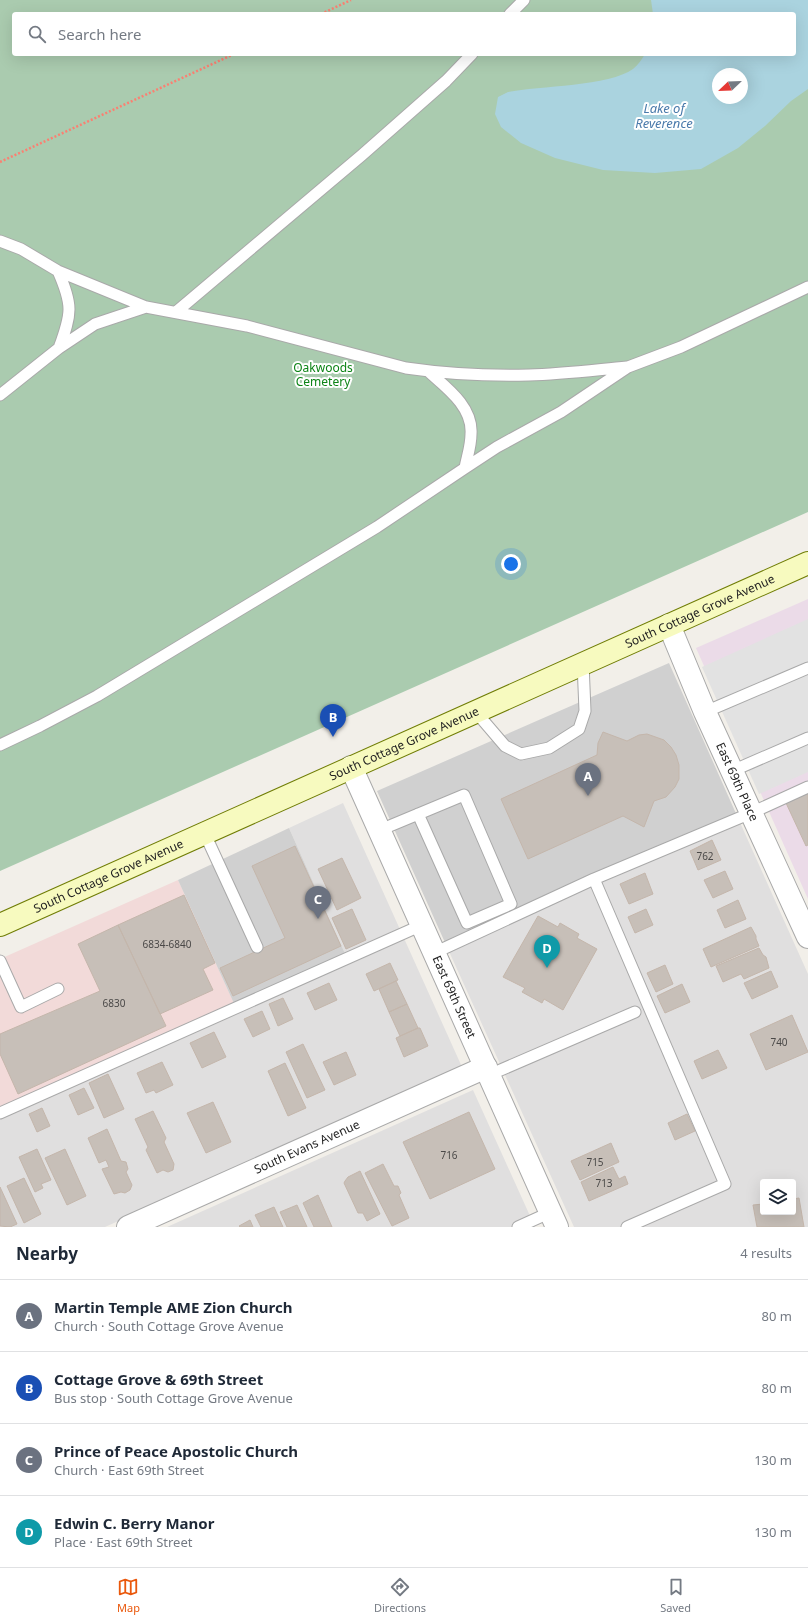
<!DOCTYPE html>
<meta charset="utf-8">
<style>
body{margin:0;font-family:"Noto Sans",sans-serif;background:#f2f2f3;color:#1f2937}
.controls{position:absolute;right:12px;bottom:12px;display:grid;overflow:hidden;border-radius:4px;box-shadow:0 4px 16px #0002}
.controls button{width:36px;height:36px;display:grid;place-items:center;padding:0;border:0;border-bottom:1px solid #e0e1e3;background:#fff;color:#1f2937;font:20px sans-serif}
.compass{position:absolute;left:712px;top:68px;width:36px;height:36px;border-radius:50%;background:#fff;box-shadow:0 4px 16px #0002;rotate:247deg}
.you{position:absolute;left:511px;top:564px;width:14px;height:14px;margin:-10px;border:3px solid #fff;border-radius:50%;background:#1a73e8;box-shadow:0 0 0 6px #1a73e833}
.badge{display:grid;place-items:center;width:26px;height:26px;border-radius:50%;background:#ea580c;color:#fff;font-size:13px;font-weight:700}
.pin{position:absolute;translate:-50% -33px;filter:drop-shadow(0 1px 2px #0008)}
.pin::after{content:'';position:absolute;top:21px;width:14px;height:12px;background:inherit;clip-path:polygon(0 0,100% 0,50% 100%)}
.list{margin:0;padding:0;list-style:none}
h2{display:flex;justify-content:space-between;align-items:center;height:52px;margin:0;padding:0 16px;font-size:17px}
h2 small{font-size:13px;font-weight:400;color:#747a83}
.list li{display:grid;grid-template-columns:26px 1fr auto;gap:12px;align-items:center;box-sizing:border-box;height:72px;padding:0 16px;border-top:1px solid #e0e1e3}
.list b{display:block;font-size:15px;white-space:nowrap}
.list p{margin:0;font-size:13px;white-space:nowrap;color:#747a83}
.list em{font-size:13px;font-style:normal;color:#747a83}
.icon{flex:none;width:22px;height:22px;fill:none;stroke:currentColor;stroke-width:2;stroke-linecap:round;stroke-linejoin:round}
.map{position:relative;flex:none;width:808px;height:1227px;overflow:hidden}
.search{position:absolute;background:#fff;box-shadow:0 4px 16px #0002;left:12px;right:12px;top:12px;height:44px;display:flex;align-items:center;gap:10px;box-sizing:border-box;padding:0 14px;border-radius:4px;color:#747a83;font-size:15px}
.sheet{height:340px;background:#fff}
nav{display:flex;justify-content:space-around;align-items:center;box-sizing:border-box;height:56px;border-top:1px solid #e0e1e3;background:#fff;font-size:11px;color:#747a83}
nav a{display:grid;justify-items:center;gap:2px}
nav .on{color:#ea580c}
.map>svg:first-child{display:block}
.residential{fill:#e0dfdf;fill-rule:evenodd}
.commercial{fill:#f2dad9}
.industrial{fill:#ebdbe8}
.religious{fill:#d0d0d0}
.cemetery{fill:#aacbaf;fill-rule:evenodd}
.parking{fill:#e2e2e2}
.water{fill:#aad3df;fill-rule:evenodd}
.building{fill:#c7bfb8;stroke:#c4b6ab}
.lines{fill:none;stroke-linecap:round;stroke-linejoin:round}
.lane-casing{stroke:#a9a9a9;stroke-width:13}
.street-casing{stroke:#a9a9a9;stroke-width:24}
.secondary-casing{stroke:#707d05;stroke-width:24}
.path{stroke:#fa8072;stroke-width:2.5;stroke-dasharray:2 2;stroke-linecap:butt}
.lane{stroke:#fff;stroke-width:11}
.street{stroke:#fff;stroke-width:22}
.secondary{stroke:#f7fabf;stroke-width:22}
.labels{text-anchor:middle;stroke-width:4;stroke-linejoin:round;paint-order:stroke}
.number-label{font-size:10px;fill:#4b4948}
.park-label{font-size:12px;fill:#0c8416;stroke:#fff}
.street-label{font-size:12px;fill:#222;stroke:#fff}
.water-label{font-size:13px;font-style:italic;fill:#4a7aab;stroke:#fff}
</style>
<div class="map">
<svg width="808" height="1227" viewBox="0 0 808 1227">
<rect width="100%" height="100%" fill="#f2efe9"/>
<!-- residential -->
<path class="residential" d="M343 803 462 1067 105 1227H0V1113L347 958 289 828Z
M738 818 808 974V1227H574L447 947ZM763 1182H793V1212H763Z
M473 1090 535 1227H167Z"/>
<!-- commercial -->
<path class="commercial" d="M178 880 236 1008 0 1113V959Z"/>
<!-- industrial -->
<path class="industrial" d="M808 599V899L696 648Z"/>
<!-- religious -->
<path class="religious" d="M669 663 738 818 447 947 377 791Z
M289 828 347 958 236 1008 178 880Z"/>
<!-- cemetery -->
<path class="cemetery" d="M0 0H808V512L0 871ZM14 14H794V54H14ZM718 74H742V98H718Z"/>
<!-- parking -->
<path class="parking" d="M808 619V772L759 794 702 667Z"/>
<!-- water -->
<path class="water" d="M651 0H808V89L791 101 765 126 738 148 701 169 655 173 603 170 555 158 521 143 501 127 495 114 498 97 508 92C539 86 610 86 633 69 638 65 642 59 645 54H794V14H653ZM718 74H742V98H718Z"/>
<!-- building -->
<path class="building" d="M603 732 627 741 639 735 647 734 664 740 671 747 676 755 679 765V779L675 787 666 797 654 801 644 827 623 816 528 859 501 799 597 755 598 743Z
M808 793V845L806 846 786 803Z
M712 840 721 860 698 870 690 851Z
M295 846 341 946 233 996 220 968 285 938 252 866Z
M342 858 361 898 337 910 318 869Z
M725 871 733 889 713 898 704 880Z
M645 873 653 894 629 904 620 884Z
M184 895 215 963 203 969 213 990 160 1014 118 925Z
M738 900 746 919 725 928 717 910Z
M352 909 366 940 346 949 332 918Z
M646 909 653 925 635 933 628 917Z
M538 916 558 927 560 923 579 934 577 938 597 949 563 1010 544 999 542 1003 522 992 525 988 503 977Z
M118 925 166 1026 18 1094 0 1054V1034L100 991 78 944Z
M751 927 756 936V939L759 946 711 967 703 949Z
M759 948 763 955 766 957 769 968 744 979 741 974 723 982 716 966Z
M390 963 398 980 374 991 366 974Z
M665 965 673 984 656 992 647 973Z
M771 971 778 987 752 999 744 983Z
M396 981 407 1004 389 1012 379 989Z
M329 983 337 1000 315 1010 307 993Z
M682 984 690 1002 665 1013 657 996Z
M283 998 293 1019 278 1026 269 1004Z
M407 1004 418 1028 400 1036 389 1012Z
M262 1011 270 1029 253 1037 244 1019Z
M792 1015 808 1052 766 1070 750 1034Z
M418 1028H420L428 1046 404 1057 396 1038Z
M214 1032 226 1057 202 1068 190 1043Z
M303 1044 325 1090 307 1098 286 1052Z
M718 1050 727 1068 702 1079 694 1061Z
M346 1052 356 1075 334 1085 323 1062Z
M162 1062 173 1085 156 1093 154 1090 146 1093 137 1073Z
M285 1063 306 1108 288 1116 268 1071Z
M108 1074 124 1109 104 1118 89 1083Z
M84 1088 94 1108 78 1115 69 1095Z
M213 1102 231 1142 206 1153 187 1113Z
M42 1108 50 1126 37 1132 29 1114Z
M153 1111 166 1138 164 1142 174 1164 173 1170 168 1172 163 1170 157 1173 146 1150 148 1147 135 1119Z
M469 1112 495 1169 430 1199 403 1142Z
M687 1114 695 1131 675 1140 668 1123Z
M107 1129 121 1161 126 1162 128 1169 126 1172 132 1185 130 1190 125 1193 121 1192 114 1194 102 1169 109 1167 106 1160 99 1163 88 1138Z
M611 1143 619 1162 580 1180 571 1161Z
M37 1149 51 1180 41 1184 43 1188 35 1192 19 1157Z
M65 1149 86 1196 67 1205 45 1158Z
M383 1164 394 1186H398L401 1193 399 1195 409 1218 392 1226 365 1173Z
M613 1167 619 1179 625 1176 628 1184 589 1201 581 1182Z
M360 1171 380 1214 367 1221 363 1213H358L344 1183 345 1181 348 1177Z
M24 1178 41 1214 24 1223 7 1186Z
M0 1187 17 1224 10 1227 0 1226Z
M318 1195 332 1227H314L303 1203Z
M799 1198 804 1227H757L753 1205 763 1204V1212H793V1199Z
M297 1205 307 1227H287L280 1212Z
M274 1207 283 1227H261L255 1215Z
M250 1220 253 1227H240L239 1226Z"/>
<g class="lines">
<!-- lane casing -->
<g class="lane-casing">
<path id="lane" d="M510 14 524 0
M0 241 21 249 58 271 146 307 247 326 406 368C447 374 488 376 529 375 561 374 594 370 627 367
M58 271C73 305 72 313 59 348
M176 312 362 155 446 81 472 54
M429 372C447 388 473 407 471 434 471 446 467 457 465 468
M0 395 59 348 95 324 146 307
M475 711 505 746 521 754 549 748 579 729 585 711 583 663
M705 712 808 668
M0 745 40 726 97 696 377 527 465 468 497 447 561 412 628 367 681 347 808 287
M732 771 808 738
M380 830 464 795 511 904 467 923 418 814
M204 832 257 947
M594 879 725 1184 627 1227
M434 953 594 879 751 813 808 787
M0 961 21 1007 58 989
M489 1075 635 1012
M0 1113 422 925
M518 1227 551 1212"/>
</g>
<!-- street casing -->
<g class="street-casing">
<g id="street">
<path id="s1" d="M669 625 705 712 808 937"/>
<path id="s2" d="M351 767 557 1227"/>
<path id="s3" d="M128 1227 486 1067"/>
</g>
</g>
<!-- secondary casing -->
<g class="secondary-casing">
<g id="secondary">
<path id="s4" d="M0 925 808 563"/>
</g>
</g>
<!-- path -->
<path class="path" d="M321 14 351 0
M0 162 234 54"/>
<!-- lane -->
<use href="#lane" class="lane"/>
<!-- street -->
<use href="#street" class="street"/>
<!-- secondary -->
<use href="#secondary" class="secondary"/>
</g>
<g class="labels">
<!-- number labels -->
<g class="number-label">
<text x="705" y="860">762</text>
<text x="167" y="948">6834-6840</text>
<text x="114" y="1007">6830</text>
<text x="779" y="1046">740</text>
<text x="449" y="1159">716</text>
<text x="595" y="1166">715</text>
<text x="604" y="1187">713</text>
</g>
<!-- park labels -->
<g class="park-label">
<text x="323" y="372">Oakwoods<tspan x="323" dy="14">Cemetery</tspan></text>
</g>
<!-- street labels -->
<g class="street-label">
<text dy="4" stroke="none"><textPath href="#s4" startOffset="767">South Cottage Grove Avenue</textPath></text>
<text dy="4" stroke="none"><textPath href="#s4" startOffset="443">South Cottage Grove Avenue</textPath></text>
<text dy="4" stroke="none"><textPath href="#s1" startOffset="171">East 69th Place</textPath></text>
<text dy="4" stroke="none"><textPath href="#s4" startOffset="119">South Cottage Grove Avenue</textPath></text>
<text dy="4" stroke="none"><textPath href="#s2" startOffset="252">East 69th Street</textPath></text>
<text dy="4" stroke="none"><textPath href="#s3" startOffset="196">South Evans Avenue</textPath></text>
</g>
<!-- water labels -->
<g class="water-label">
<text x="664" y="113">Lake of<tspan x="664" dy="15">Reverence</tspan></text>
</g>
</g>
</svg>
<div class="controls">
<button><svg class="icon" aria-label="layers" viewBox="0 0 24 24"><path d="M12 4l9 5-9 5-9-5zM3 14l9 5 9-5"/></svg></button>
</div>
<svg class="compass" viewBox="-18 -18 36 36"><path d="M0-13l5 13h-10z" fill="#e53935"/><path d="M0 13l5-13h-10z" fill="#747a83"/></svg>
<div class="you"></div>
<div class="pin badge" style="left:588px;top:796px;background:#6b7280">A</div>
<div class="pin badge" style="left:333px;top:737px;background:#1a4fb4">B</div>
<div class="pin badge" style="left:318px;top:919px;background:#6b7280">C</div>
<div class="pin badge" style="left:547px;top:968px;background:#0f9aa8">D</div>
<div class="search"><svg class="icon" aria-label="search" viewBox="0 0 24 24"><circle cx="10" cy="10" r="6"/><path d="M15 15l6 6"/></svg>Search here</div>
</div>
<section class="sheet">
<h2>Nearby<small>4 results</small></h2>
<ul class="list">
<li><span class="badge" style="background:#6b7280">A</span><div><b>Martin Temple AME Zion Church</b><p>Church · South Cottage Grove Avenue</p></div><em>80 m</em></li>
<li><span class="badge" style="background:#1a4fb4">B</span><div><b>Cottage Grove &amp; 69th Street</b><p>Bus stop · South Cottage Grove Avenue</p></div><em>80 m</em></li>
<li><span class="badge" style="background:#6b7280">C</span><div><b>Prince of Peace Apostolic Church</b><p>Church · East 69th Street</p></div><em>130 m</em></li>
<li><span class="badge" style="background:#0f9aa8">D</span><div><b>Edwin C. Berry Manor</b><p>Place · East 69th Street</p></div><em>130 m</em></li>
</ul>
</section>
<nav>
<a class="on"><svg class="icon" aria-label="map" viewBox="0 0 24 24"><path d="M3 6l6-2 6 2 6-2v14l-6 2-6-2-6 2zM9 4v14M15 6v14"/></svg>Map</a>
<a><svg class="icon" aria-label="directions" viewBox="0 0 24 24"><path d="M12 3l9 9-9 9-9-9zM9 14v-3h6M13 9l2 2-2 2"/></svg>Directions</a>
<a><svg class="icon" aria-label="saved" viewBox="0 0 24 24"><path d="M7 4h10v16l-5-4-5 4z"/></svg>Saved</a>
</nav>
